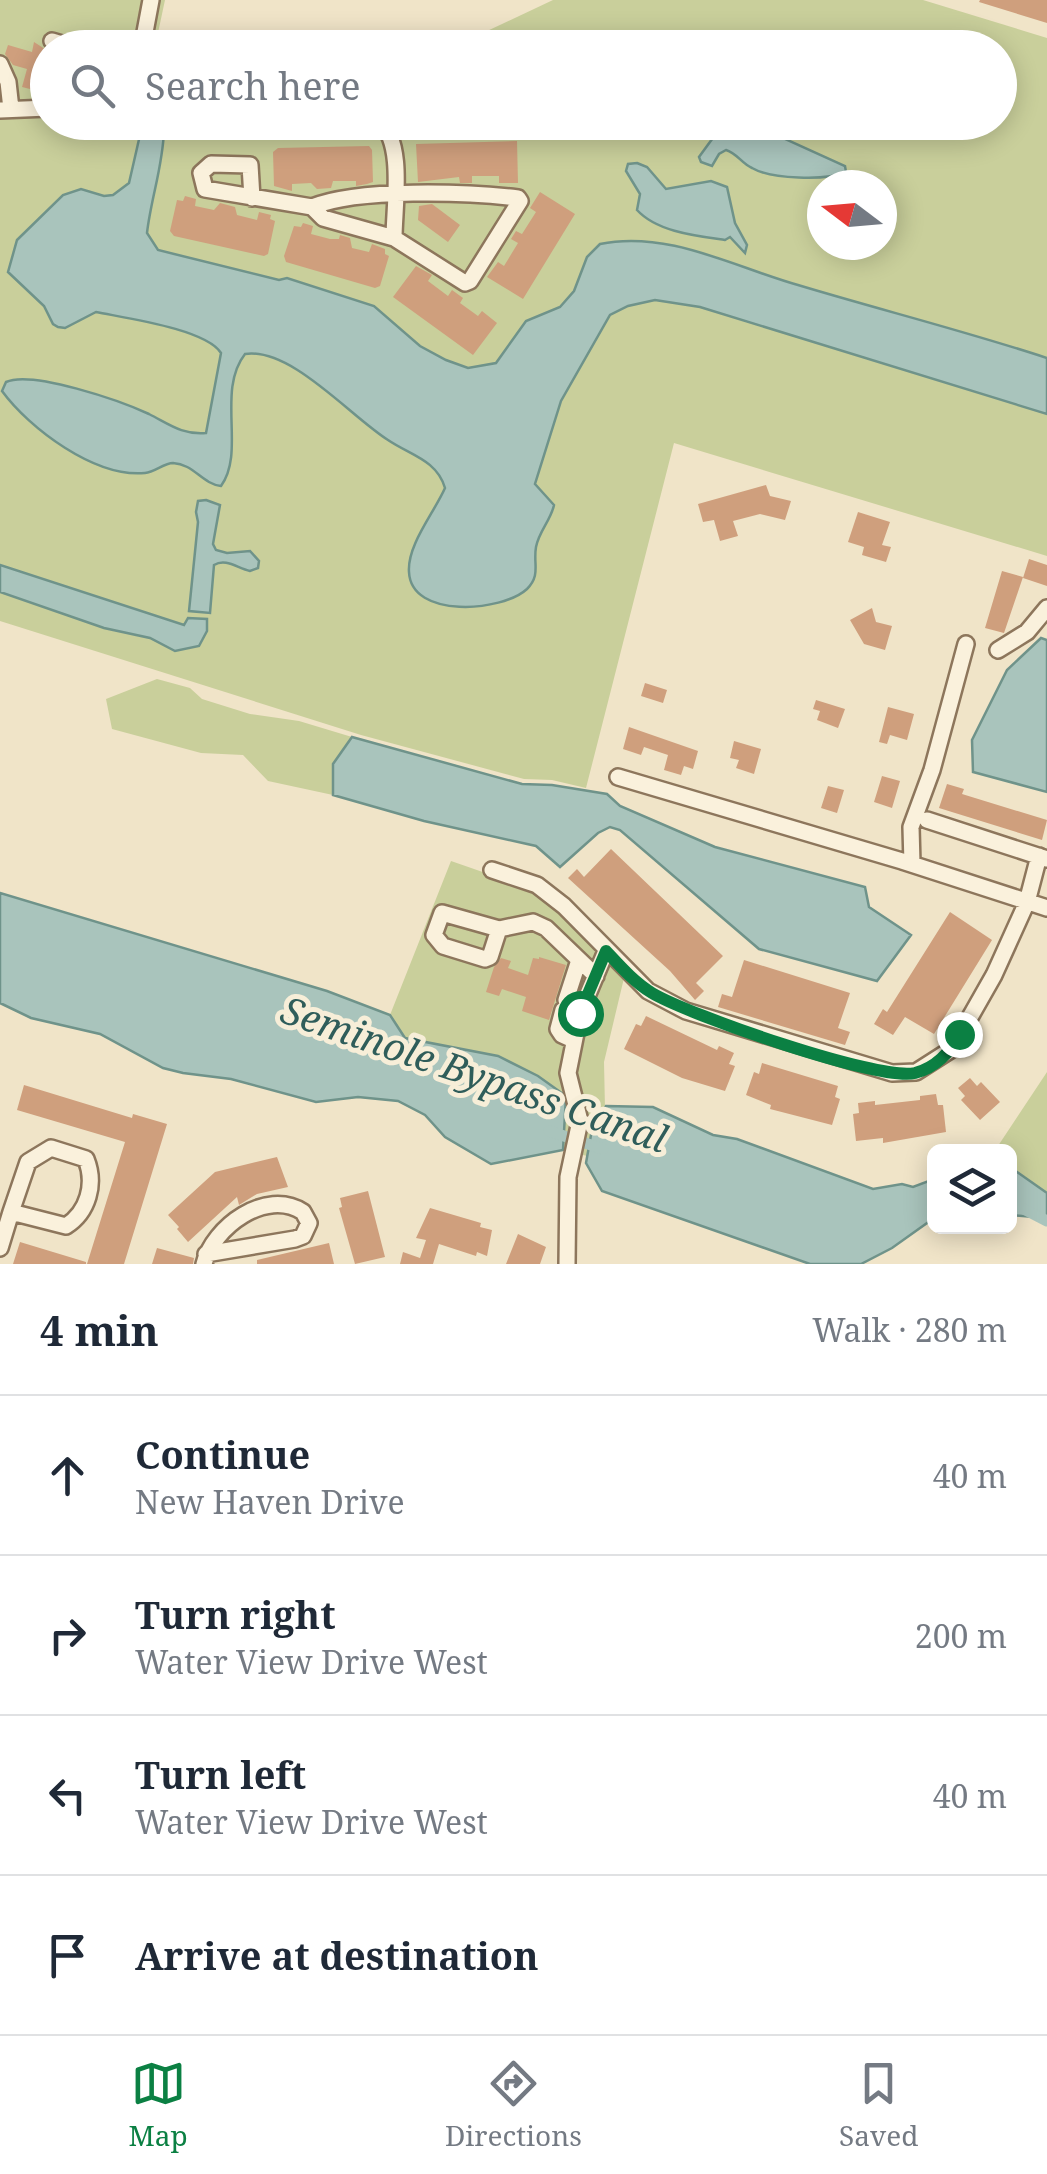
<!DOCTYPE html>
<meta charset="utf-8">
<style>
body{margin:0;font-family:"Noto Serif",serif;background:#f2f2f3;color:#1f2937}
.controls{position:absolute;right:30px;bottom:30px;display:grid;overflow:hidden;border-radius:15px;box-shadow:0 5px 25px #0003}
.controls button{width:90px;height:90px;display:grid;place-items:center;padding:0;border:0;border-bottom:2px solid #e0e1e3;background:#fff;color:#1f2937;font:50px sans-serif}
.compass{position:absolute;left:807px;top:170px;width:90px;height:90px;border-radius:50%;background:#fff;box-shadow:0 5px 25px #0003;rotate:286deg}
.stop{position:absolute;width:30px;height:30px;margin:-22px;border:8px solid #0b8043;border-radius:50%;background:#fff}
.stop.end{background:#0b8043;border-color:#fff;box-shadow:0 2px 10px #0008}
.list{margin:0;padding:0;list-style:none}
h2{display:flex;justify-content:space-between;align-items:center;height:130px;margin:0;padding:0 40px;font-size:42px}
h2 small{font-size:32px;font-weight:400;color:#747a83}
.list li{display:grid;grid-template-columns:65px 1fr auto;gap:30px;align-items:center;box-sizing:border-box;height:160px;padding:0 40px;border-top:2px solid #e0e1e3}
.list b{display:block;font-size:38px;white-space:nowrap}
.list p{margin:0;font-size:32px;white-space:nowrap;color:#747a83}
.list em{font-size:32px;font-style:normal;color:#747a83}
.icon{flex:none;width:55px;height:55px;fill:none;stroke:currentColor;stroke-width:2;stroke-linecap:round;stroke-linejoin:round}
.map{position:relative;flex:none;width:1047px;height:1264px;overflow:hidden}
.search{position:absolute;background:#fff;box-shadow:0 5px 25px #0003;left:30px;right:30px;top:30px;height:110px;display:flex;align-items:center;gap:25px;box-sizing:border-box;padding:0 35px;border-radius:55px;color:#747a83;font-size:38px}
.sheet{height:770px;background:#fff}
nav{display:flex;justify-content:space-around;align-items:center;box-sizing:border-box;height:140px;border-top:2px solid #e0e1e3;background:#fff;font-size:28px;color:#747a83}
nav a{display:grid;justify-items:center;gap:5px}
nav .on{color:#0b8043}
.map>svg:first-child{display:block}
.green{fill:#c9cf9b;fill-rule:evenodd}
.water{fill:#a9c4bc;stroke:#6f938a;stroke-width:2.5}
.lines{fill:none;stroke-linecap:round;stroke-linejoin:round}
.canal{stroke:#a9c4bc;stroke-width:11}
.building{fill:#cf9f7d}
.minor-casing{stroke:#8d765c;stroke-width:20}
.minor{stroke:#faf1dc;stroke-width:15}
.route{stroke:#0b8043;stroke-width:12}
.labels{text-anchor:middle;stroke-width:10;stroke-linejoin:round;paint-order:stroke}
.water-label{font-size:38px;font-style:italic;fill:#2f5d5a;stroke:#f7eed8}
</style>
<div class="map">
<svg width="1047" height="1264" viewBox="0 0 1047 1264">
<rect width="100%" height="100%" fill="#f0e4c8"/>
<!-- green -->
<path class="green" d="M0 0H165L155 47 48 48V122H1000V48L453 47 553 0H923L1047 38V556L674 443 586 788 552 780 524 779 361 735 0 621ZM822 185H882V245H822Z
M157 679 190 688 202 699 250 714 299 721 352 737 333 764V795L268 781 243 755 201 753 112 729 106 699Z
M451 861 534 890 559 910 599 952 573 1011 565 1049 561 1074 574 1121 566 1151 563 1150 566 1096 538 1076 498 1056 405 1038 390 1015Z
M609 962 624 978 604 1062 605 1109 591 1135 587 1156 579 1154C592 1113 580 1113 575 1076 571 1044 596 992 609 962Z
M1047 1072V1193L1010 1167V1152H994Z"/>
<!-- water -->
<path class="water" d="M729 123H761L785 139 845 166 846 172C826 181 771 179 752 168 741 163 738 154 726 150L719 154 712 166 701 162 699 157 718 131Z
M161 128 164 130C163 166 151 198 147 233L158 250 279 280 287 278 374 306 420 346 446 360 468 368 496 363 526 321 560 307 574 291 587 257 600 244C668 230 734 267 798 285 881 310 965 331 1047 358V414L700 307 655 300 628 306 610 315 561 401 535 484 554 505C551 520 539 531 536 547 533 564 541 575 527 589 502 612 411 619 409 572 407 545 434 513 445 488 437 460 410 455 388 440 351 417 291 347 245 354 216 391 246 452 221 486 202 484 194 464 173 463 164 463 155 472 145 473 95 478 29 428 2 391L6 382C32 370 121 401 149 414 169 424 182 435 206 433L221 353C206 329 125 318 96 312L65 328 58 327 53 324 44 306 8 272 17 240 63 195 81 189 104 196 113 195 129 183 140 135Z
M637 163 647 167 666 189 711 181 727 187 735 223 747 245 745 253 730 237 725 240C697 236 657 232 637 210L640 194 626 171 628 164Z
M206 500 220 505 213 544 216 550 227 553 250 551 259 561 258 568 250 571C237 568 226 558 214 565L210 613 189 611 198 522 196 512 198 501Z
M0 565 184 625 188 618 207 619V631L199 646 175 651 150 638 104 628 0 592Z
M1041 638 1047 640V792L973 772 972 740 1007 670Z
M352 737 522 784 552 785 607 794 620 806 715 847 865 887 869 907 911 935 877 981 759 949 620 830 610 827 598 833 560 867 536 846 424 821 333 795V764Z
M0 893 327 991 390 1015 405 1038 498 1056 538 1076 566 1096 563 1150 491 1164 445 1137 425 1115 398 1101 358 1097 316 1102 231 1079 183 1073 163 1068 100 1034 31 1018 0 1003Z
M606 1106 653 1107 713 1135 737 1139 873 1189 902 1184 913 1187 934 1179V1218L892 1248 861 1264H810L602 1191 586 1163 591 1135Z
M1010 1167 1047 1193V1218L1010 1215Z"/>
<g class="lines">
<!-- canal -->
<path class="canal" d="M549 1131 603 1149
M1010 1202 1047 1221"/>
</g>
<!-- building -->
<path class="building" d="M980 0H1047V23L979 2Z
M34 42 48 51V74L44 73 38 91 22 87 27 69 13 65 5 54 8 45 32 52Z
M517 141 518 183H499V176H472V183H460L459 177 418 182 416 144Z
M369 146 372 150 373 182 367 184 356 186V181H333L331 188 317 189 311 183 292 184V191L274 186 273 152 278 148Z
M540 192 575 214 523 299 487 277 498 262 504 266 518 243 511 239 516 231 522 234 536 212 530 208Z
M185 196 196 199 195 206 214 210 220 203 235 207 237 215 257 220 259 212 271 215 270 219 275 221 268 254 264 256 174 236 170 231 177 200 183 201Z
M432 204 460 225 448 242 418 220 419 206Z
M303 223 313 226 311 234 330 239H339L340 235 350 238 352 248 369 252 372 244 385 249V254L389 256 380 286 375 288 286 262 284 256 294 226 301 227Z
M416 266 432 275 428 281 448 296 452 290 463 298 460 303 478 316 482 311 497 323 473 355 393 297Z
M766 485 770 496 791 501 785 520 760 514 733 521 738 536 720 541 714 520 703 522 698 504Z
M858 512 890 522 882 545 891 547 886 562 862 555 864 547 848 542Z
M1029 559 1047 565V586L1023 578Z
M1002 571 1023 577 1004 633 985 628Z
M872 608 876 622 892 626 885 650 864 644 850 620Z
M645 683 667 690 663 703 641 696Z
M816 700 845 709 838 728 817 720 820 711 813 709Z
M888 707 914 714 907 740 890 735 887 744 879 742Z
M629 727 698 751 693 769 684 766 681 775 664 770 668 755 644 747 641 755 623 749Z
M734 741 761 749 754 774 736 768 739 760 730 758Z
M882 776 900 781 892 808 874 802Z
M947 784 964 789 962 794 1047 820 1042 840 939 808Z
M828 786 844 790 837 813 821 808Z
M611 849 723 956 696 983 704 991 695 1000 670 971 568 878 577 869 584 877Z
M950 912 992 940 934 1034 905 1017 893 1035 874 1024 883 1009 887 1012Z
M539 957 566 965 549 1020 522 1011 526 997 502 989 499 996 486 992 494 967 501 958 511 961 508 968 528 975 533 958 539 959Z
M744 960 850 993 838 1028 850 1032 845 1045 718 1007 722 994 732 997Z
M646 1016 717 1050 719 1046 734 1053 729 1064 735 1066 725 1091 682 1078 624 1049 636 1024 641 1026Z
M762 1063 838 1086 835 1097 840 1099 832 1125 770 1109 771 1105 746 1095 754 1072 759 1074Z
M970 1078 977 1086 981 1082 1000 1102 980 1120 961 1100 965 1096 958 1088Z
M24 1085 132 1118 133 1114 167 1124 124 1264H87L125 1142 17 1110Z
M936 1094 938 1105H943L946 1132 883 1143V1138L856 1141 853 1114 859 1113 858 1103 875 1101V1105L920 1100V1096Z
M277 1157 288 1187 257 1194 239 1205 237 1197 188 1242 177 1229 179 1227 168 1215 215 1172Z
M368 1191 385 1257 355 1264 339 1208 342 1207 340 1198Z
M430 1208 481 1223 480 1227 492 1230 487 1256 477 1252 476 1256 439 1244 433 1264H400L403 1252 420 1258 426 1240 416 1238Z
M518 1234 546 1247 540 1264H506Z
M20 1242 86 1262V1264H13Z
M329 1243 334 1264H257V1260Z
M157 1248 194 1258 193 1264H152Z"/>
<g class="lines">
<!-- minor casing -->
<g class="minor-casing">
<path id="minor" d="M52 41 76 48
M142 48 151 0
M0 64 8 82 11 109
M0 110 48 108
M252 198 250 165 211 164 201 173 205 189 312 207 323 218 394 238
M312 207C358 188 467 192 518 198L520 201 470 281 465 283 394 238C394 207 405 141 379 122
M998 650 1027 632 1047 608
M618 777 902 861 1047 908
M927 820 1047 859
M912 864 911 827 932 770 966 644
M492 870 537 885 564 906 648 991 686 1011 892 1073 916 1072 952 1049 994 975 1027 902 1039 856
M499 929 490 957 485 959 443 946 434 935 442 913 499 929 533 922 546 928 596 976
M566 1000 579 960
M563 1010 558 1029 562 1035 573 1040
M51 1148 86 1159C96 1184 88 1212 66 1226L11 1212 28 1162Z
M0 1248 11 1212
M204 1264C213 1227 266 1188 303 1212L309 1223 303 1236 295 1239 206 1254
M567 1264 568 1177 580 1121 568 1073 580 1013 606 951"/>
</g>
<!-- minor -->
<use href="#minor" class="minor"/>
</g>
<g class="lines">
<!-- route -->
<path class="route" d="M580 1013 606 951C620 966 634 982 652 993 689 1015 877 1081 915 1073 935 1068 951 1052 959 1034"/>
</g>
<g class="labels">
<!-- water labels -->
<g class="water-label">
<text transform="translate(474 1075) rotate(19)" y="13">Seminole Bypass Canal</text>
</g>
</g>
</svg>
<div class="controls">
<button><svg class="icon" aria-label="layers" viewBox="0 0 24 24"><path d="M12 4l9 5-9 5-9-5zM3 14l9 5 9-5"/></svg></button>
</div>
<svg class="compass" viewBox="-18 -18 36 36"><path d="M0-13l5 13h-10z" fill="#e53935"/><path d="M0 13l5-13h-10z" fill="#747a83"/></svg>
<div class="stop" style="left:580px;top:1013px"></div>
<div class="stop end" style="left:959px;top:1034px"></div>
<div class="search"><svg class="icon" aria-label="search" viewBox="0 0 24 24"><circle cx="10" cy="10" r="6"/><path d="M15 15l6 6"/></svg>Search here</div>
</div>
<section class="sheet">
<h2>4 min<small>Walk · 280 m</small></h2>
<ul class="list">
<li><svg class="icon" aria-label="ahead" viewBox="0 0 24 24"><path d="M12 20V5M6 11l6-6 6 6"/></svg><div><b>Continue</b><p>New Haven Drive</p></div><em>40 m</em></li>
<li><svg class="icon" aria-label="right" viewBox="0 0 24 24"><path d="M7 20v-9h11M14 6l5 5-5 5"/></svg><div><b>Turn right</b><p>Water View Drive West</p></div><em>200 m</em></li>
<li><svg class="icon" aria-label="left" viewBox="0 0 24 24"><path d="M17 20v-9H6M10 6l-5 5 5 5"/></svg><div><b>Turn left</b><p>Water View Drive West</p></div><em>40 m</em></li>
<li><svg class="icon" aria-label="arrive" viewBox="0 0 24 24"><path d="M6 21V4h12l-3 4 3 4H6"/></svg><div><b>Arrive at destination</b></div></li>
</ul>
</section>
<nav>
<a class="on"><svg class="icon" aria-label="map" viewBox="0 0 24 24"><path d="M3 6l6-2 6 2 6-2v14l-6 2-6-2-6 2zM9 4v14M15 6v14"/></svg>Map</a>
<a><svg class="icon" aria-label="directions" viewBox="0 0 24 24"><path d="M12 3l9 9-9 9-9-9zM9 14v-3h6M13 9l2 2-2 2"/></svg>Directions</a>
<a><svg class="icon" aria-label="saved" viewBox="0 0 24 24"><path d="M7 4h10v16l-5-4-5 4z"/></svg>Saved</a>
</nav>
